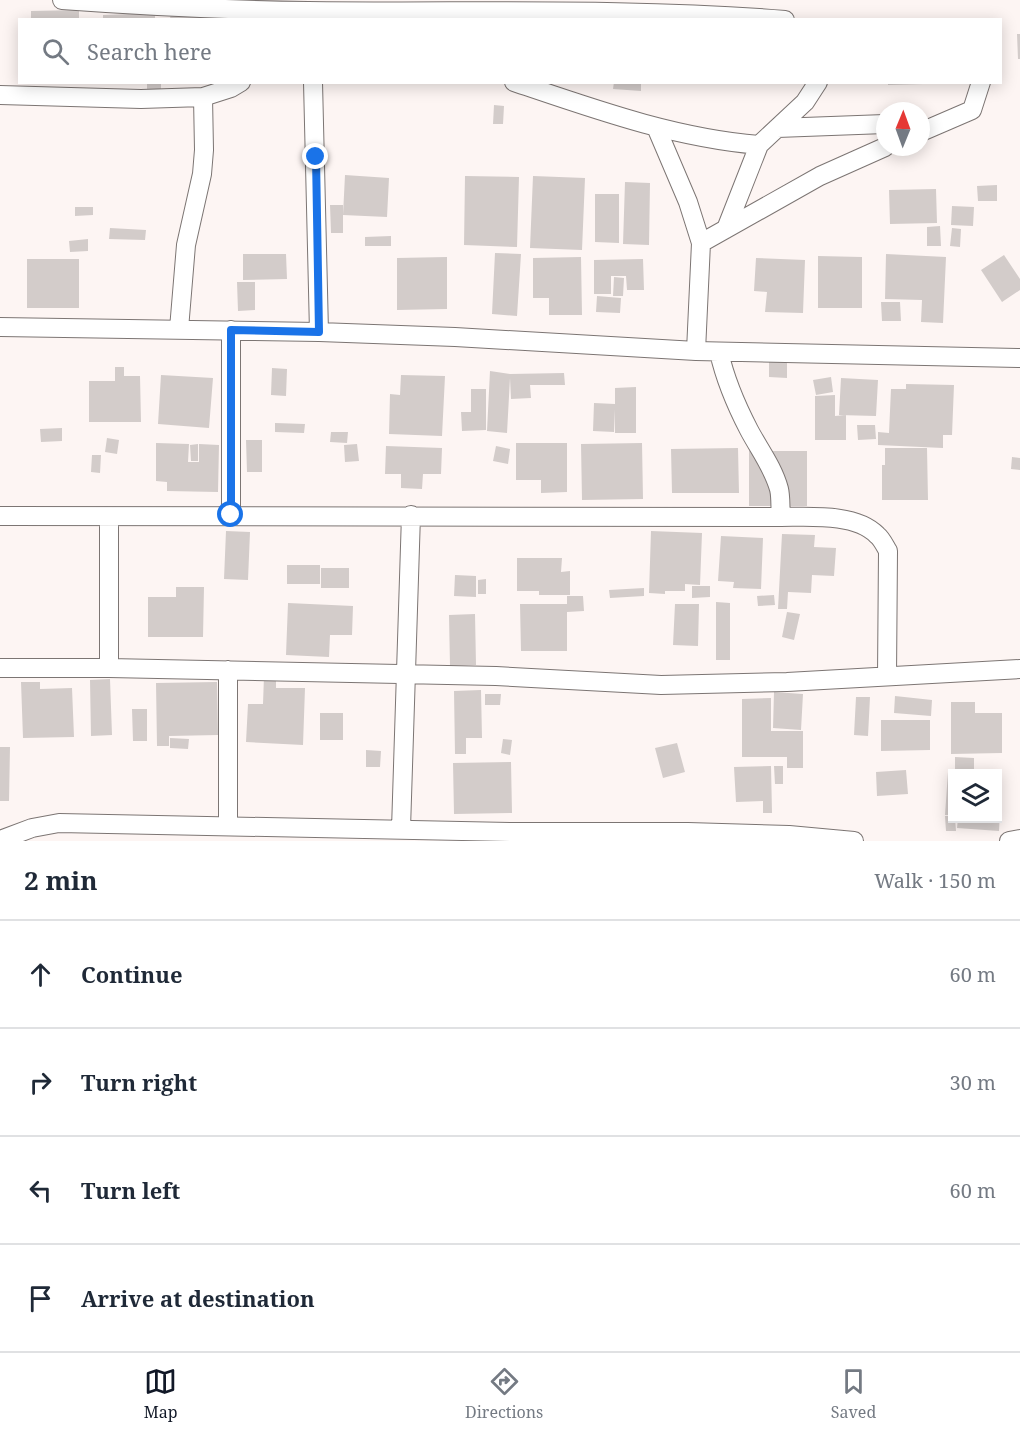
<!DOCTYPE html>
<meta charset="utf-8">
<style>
body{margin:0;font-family:"Noto Serif",serif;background:#f6f6f7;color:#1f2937}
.controls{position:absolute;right:18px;bottom:18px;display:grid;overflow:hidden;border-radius:0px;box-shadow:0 3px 15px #0003}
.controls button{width:54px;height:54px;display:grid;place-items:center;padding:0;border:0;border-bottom:2px solid #e0e1e3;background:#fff;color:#1f2937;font:30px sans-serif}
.compass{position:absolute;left:876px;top:102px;width:54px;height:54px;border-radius:50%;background:#fff;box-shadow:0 3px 15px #0003;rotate:1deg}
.stop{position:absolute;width:18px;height:18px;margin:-14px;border:4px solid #1a73e8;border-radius:50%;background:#fff}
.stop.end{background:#1a73e8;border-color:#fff;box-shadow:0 2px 6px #0008}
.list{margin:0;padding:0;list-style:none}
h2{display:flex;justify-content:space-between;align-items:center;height:78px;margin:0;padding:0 24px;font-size:26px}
h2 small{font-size:20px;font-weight:400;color:#747a83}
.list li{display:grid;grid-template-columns:39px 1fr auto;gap:18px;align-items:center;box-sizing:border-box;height:108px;padding:0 24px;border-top:2px solid #e0e1e3}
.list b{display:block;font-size:22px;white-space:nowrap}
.list em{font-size:20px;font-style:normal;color:#747a83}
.icon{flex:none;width:33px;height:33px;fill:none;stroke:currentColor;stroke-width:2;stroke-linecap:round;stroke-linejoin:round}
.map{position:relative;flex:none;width:1020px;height:841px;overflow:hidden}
.search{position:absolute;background:#fff;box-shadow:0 3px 15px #0003;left:18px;right:18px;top:18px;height:66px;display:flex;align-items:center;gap:15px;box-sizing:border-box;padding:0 21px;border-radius:0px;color:#747a83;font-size:22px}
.sheet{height:510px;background:#fff}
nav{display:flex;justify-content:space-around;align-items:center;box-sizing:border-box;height:84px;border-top:2px solid #e0e1e3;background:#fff;font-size:16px;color:#747a83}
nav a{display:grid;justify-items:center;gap:3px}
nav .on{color:#111827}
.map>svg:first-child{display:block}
.building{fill:#d3ccca}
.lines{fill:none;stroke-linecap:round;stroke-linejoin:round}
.minor-casing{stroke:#7c7573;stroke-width:20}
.minor{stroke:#fff;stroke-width:18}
.route{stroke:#1a73e8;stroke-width:8}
</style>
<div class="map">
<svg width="1020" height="841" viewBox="0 0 1020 841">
<rect width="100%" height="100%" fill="#fdf5f3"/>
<!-- building -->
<path class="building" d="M171 8 199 10V20H170Z
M79 10V20H31V11Z
M155 13V20H103V15Z
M1017 34H1020V59H1018Z
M147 82H161V98H147Z
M614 82H641V91L613 89Z
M888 82H922L923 84 888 85Z
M494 105 504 106 503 124H493Z
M345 175 389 178 387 217 343 215Z
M465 176 519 177 517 247 464 245Z
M533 176 585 178 582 250 530 248Z
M625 182 650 183 649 245 623 244Z
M997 185V201H978L977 186Z
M936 189 937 223 890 224 889 190Z
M595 194H619V243L595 242Z
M330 205H343V233H331Z
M952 206 974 207 973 226 951 225Z
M75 207H93V215L75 216Z
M940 226 941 246H927V227Z
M110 228 146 230 145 240 109 239Z
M952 228 961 229 960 247 950 246Z
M391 236V246H365V237Z
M88 239V251L70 252 69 241Z
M495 253 521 254 517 316 492 314Z
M243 254H286L287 279 243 280Z
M886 254 946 257 943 323 921 322 922 300 885 299Z
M1004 255 1020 279V290L1002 302 981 270Z
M818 256 862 257V308H818Z
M447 257V309L397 310V258Z
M581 257 582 315H549V298H533V258Z
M756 258 805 260 803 313 765 312 767 292 754 291Z
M27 259H79V308H27Z
M643 259 644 290H627L626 276H611V294H594V260Z
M614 277 624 278 623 296H613Z
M237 282H255V310L238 311Z
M597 296 621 298 620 313 596 312Z
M881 302H900L901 321H882Z
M769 362H787V378L769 377Z
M115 367H124V376H140L141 422H89V381H115Z
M272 368 287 369 286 396 271 395Z
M490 371 510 374 564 373 565 385H530L531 398 511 399 510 378 507 433 487 431Z
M161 375 213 378 209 428 158 424Z
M401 375 445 376 442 436 389 434 390 394 400 395Z
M831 377 833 392 816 395 813 380Z
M841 378 878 380 876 416 839 415Z
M906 384 954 385 952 435H943V448L878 445V432L889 433 891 389H906Z
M636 387V433H615V409L614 432 593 431 594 403 615 404V388Z
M471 389H486V430L462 431 461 412H471Z
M835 395V416L846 415V440H815V396Z
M275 423 305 424 304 433 275 432Z
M857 425H875L876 439 858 440Z
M62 428V441L41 442 40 429Z
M331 432H348L347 443 330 442Z
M107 438 119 440 117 454 105 452Z
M246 440H262V472H247Z
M156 443 189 444 188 462H199V444L219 445 218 492 167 491V482L156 481Z
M516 443H567V492L541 493V480H516Z
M642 443 643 499 582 500 581 444Z
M198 444V461H191L190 445Z
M357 444 359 461 345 462 344 445Z
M386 446 442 448 441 474H423L422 489 401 488V474H385Z
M496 446 510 449 508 464 493 461Z
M738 448 739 493H672L671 449Z
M885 448H927L928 500H882V465H885Z
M749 451H807V506H749Z
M92 455H101L100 473 91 472Z
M1012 457 1020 458V470L1011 469Z
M226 531 250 532 248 580 224 579Z
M651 531 702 533 700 585 685 584V591H665V594L649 593Z
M782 534 815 535 814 547 836 548 834 576 812 575 811 593 788 592 787 609H778Z
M721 536 763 538 761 589 733 588 734 582 718 581Z
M517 558H562L561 572 570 571V595H539V591H517Z
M287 565H320V584H287Z
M321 568H349V588H321Z
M455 575 476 576V597L454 596Z
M486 579V594H478V580Z
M692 586H710V597L692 598Z
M176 587H204L203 637H148V597H176Z
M644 588V596L610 598 609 590Z
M774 595 775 605 758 606 757 596Z
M567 596H583L584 611 567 612V651H521L520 604H567Z
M716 602 730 603V660H716Z
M288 603 353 606 352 635H330L329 657 286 655Z
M675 604H699L698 646 673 645Z
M787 612 800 614 794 640 782 637Z
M475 614 476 665 450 666 449 615Z
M264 676 276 677V688H305L303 745 246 742 248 704H263Z
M110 679 112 735 91 736 90 680Z
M21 682H40V689L72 688 74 737 23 738Z
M217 682 218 735 169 736V746H157L156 683Z
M481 690 482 738H466V754H455L454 691Z
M774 692 803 694 801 730 773 728Z
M485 694H501L500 705H485Z
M895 696 932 700 931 716 894 713Z
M856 697H870L868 736 854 735Z
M771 698V731H803V768H787V757H742V699Z
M951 702H975V713H1002V753L951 754Z
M132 709H147V741H133Z
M320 713H343V740H320Z
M881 720H930V750L881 751Z
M170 738 189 739 188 749 170 748Z
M503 739 512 740 510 755 501 753Z
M677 743 685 772 663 778 655 748Z
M0 747H10L9 801H0Z
M366 750 381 751 380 767H366Z
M955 757 974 758V771H955Z
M511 762 512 813 454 814 453 763Z
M771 766 772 813H763V801L736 802 734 767Z
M774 766H783V784H775Z
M906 770 908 794 877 796 876 772Z
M948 772 952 773V815H945Z
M998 775H1002L999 831 957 828 958 818H998Z
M945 816H952V818H955L956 831H946Z"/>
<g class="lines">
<!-- minor casing -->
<g class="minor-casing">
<path id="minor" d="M62 0C144 6 226 10 308 11 467 13 626 7 785 20
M313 82 319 332
M514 82C594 109 674 138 759 145
M0 95 141 99 203 97 231 88 241 82
M656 127 688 202 701 243 696 351
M777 128 885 124
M921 132 972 110 981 82
M726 229 759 145 805 102 818 82
M701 243 820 176 885 147
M0 327 319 332 455 337 696 351 1020 358
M179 329 186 245 202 174 204 150 203 97
M719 352C725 379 736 405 749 430 759 449 773 467 779 489 781 497 780 508 781 517 809 517 856 513 877 535 882 539 885 546 888 551L887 676
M231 515V330
M0 516 781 517
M109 517V668L496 676 661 685 787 682 1020 669
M0 668H109
M228 670V825
M401 829 411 515
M0 840 32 828 59 823 514 832H688L789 835 854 841
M1009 841 1020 839"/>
</g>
<!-- minor -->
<use href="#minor" class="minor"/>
</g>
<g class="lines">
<!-- route -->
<path class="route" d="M231 515V330L319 332 316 157"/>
</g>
</svg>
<div class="controls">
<button><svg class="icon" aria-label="layers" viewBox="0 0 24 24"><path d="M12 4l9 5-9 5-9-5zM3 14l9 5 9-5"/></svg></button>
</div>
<svg class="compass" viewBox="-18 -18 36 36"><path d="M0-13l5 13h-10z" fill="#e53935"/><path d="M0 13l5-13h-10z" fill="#747a83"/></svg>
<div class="stop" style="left:231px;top:515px"></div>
<div class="stop end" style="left:316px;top:157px"></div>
<div class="search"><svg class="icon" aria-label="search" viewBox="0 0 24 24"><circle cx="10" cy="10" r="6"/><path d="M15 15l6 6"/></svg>Search here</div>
</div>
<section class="sheet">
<h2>2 min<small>Walk · 150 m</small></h2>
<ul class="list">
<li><svg class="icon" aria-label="ahead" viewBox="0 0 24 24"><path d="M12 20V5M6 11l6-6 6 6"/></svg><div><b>Continue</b></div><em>60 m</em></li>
<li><svg class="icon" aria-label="right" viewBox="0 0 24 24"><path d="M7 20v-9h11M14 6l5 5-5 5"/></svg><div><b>Turn right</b></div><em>30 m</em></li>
<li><svg class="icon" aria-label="left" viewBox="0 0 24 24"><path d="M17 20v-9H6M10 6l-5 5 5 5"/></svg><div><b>Turn left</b></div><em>60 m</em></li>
<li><svg class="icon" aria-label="arrive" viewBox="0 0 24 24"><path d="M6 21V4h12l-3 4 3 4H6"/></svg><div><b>Arrive at destination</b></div></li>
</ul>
</section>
<nav>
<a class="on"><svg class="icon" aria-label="map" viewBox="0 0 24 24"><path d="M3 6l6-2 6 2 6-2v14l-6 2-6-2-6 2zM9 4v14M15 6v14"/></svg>Map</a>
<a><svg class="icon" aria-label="directions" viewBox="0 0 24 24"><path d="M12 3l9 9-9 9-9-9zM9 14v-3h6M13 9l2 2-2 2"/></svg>Directions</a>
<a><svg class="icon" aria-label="saved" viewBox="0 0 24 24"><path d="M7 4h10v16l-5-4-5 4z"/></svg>Saved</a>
</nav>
